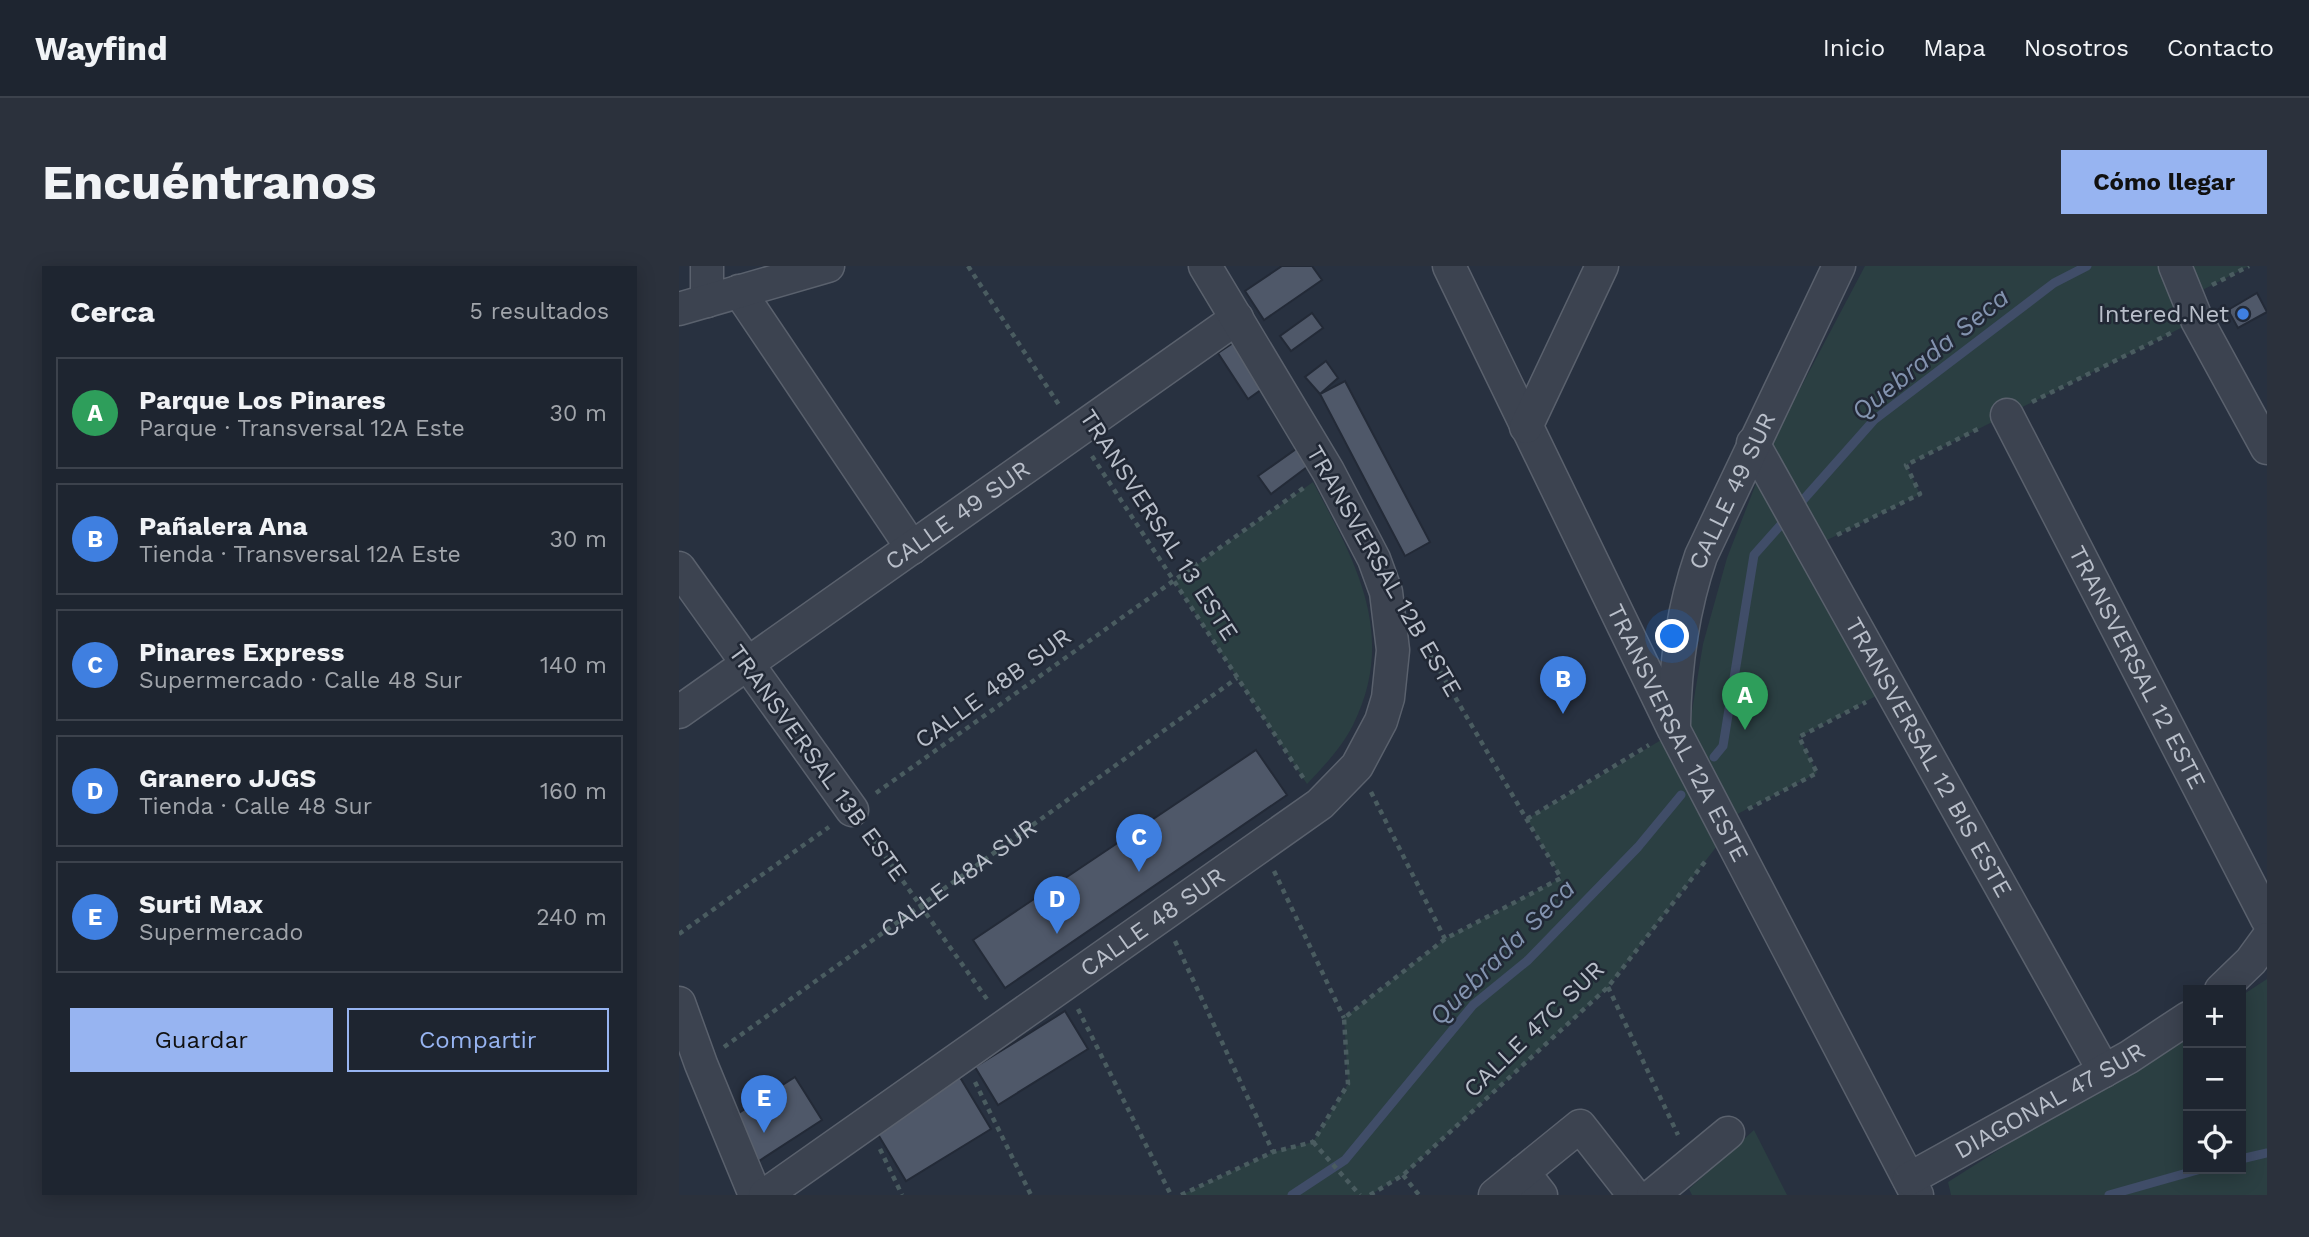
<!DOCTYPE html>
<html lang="es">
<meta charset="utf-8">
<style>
body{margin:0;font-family:"Work Sans",sans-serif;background:#2b313c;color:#f1f3f6}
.controls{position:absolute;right:21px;bottom:21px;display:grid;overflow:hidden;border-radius:0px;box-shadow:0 4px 18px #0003}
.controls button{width:63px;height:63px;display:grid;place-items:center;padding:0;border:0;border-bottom:2px solid #3c424c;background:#1e2530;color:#f1f3f6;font:35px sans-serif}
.you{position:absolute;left:994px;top:371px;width:24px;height:24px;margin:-18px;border:5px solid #fff;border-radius:50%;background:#1a73e8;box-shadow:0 0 0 10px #1a73e833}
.badge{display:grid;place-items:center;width:46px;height:46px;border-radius:50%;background:#97b4f1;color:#fff;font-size:23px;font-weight:700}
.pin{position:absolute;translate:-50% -58px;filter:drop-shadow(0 2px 4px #0008)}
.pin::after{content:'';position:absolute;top:37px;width:24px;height:21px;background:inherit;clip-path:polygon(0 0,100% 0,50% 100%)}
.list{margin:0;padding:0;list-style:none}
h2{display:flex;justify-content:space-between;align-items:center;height:91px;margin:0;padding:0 28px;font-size:30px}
h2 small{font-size:23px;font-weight:400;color:#a1a5ab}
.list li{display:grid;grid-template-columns:46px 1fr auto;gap:21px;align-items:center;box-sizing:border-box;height:112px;margin:0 14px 14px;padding:0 14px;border:2px solid #3c424c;border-radius:0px}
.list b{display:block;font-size:26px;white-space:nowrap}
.list p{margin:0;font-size:23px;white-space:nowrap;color:#a1a5ab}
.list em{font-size:23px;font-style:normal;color:#a1a5ab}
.actions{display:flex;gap:14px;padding:21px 28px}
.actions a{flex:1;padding:16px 0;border:2px solid #97b4f1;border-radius:0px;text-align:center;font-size:24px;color:#97b4f1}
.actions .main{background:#97b4f1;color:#111}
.icon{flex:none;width:38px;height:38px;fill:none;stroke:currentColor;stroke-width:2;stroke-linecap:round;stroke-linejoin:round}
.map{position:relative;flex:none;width:1588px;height:929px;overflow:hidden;border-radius:0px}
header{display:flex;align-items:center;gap:42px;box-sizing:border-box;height:98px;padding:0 35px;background:#1e2530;border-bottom:2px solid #3c424c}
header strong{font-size:33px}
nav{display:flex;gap:38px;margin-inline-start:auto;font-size:24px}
.intro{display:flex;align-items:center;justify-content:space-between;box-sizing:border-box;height:168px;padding:0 42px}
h1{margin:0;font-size:49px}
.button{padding:18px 32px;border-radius:0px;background:#97b4f1;color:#111;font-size:24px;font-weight:700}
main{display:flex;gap:42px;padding:0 42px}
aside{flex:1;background:#1e2530;border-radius:0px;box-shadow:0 4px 18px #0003}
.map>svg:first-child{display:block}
.green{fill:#2b3f42}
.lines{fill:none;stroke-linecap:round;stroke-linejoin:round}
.stream{stroke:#404d68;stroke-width:9}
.building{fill:#4f5869;stroke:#232a37;stroke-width:2}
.minor-casing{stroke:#5a616d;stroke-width:35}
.path{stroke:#4a5c60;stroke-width:4.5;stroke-dasharray:5 5;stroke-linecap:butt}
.minor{stroke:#3c4350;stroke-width:32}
.shop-dot{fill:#3f7fe0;stroke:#212835;stroke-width:2.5}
.labels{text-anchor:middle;stroke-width:5;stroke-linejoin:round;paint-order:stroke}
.poi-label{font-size:24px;fill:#b9bfca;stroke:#212835;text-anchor:end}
.street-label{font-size:24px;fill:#b9bfca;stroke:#212835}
.water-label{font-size:26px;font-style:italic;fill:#8393af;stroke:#212835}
</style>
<header>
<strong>Wayfind</strong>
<nav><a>Inicio</a><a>Mapa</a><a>Nosotros</a><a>Contacto</a></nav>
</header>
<div class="intro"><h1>Encuéntranos</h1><a class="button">Cómo llegar</a></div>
<main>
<aside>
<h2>Cerca<small>5 resultados</small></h2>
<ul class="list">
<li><span class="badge" style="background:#2e9e5b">A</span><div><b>Parque Los Pinares</b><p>Parque · Transversal 12A Este</p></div><em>30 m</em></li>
<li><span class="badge" style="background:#3f7fe0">B</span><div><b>Pañalera Ana</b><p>Tienda · Transversal 12A Este</p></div><em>30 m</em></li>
<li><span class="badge" style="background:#3f7fe0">C</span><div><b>Pinares Express</b><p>Supermercado · Calle 48 Sur</p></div><em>140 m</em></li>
<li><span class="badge" style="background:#3f7fe0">D</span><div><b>Granero JJGS</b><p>Tienda · Calle 48 Sur</p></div><em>160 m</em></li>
<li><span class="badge" style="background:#3f7fe0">E</span><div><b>Surti Max</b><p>Supermercado</p></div><em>240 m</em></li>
</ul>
<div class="actions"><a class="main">Guardar</a><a>Compartir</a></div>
</aside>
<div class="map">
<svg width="1588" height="929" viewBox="0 0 1588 929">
<rect width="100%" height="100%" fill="#283140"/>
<!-- green -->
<path class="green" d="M1186 0H1570L1508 32 1518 54 1227 199 1241 228 1134 281 1212 422 1120 471 1138 507 1043 556 1048 567 929 721 724 909 691 929H502L594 886 634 876 669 818 665 752 766 673 882 612 848 553 1011 457 1024 378 1048 292 1094 174Z
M634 216C676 295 719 369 674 459 663 481 645 500 628 518L495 315Z
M1588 713V929H1272L1269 916 1509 764V903H1562V730Z
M1075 864 1108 929H1013L1010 923Z"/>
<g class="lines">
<!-- stream -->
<path class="stream" d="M1117 242 1195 154 1375 17 1408 0
M1035 491 1044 480 1075 289 1108 252
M1562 893 1588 887
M613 929 666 894 794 739 848 695 959 581 1002 529
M1430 929 1522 903"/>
</g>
<!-- building -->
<path class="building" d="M603 0H633L643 14 585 54 566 25Z
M1578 27 1588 46 1559 62 1549 44Z
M633 47 644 62 612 85 601 70Z
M563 71 593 116 569 133 539 87Z
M647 95 659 112 641 128 626 111Z
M666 115 751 276 726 290 641 128Z
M620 181 632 198 592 228 579 210Z
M577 484 608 529 326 722 294 674Z
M386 745 409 783 319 839 296 801Z
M279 808 312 863 227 915 194 860Z
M116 811 143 854 80 895 52 852Z"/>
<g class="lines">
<!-- minor casing -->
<g class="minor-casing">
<g id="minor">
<path id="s2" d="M770 0 995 464 1238 929"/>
<path d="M1496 0 1518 54 1588 182"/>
<path d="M60 25 233 282"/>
<path d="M28 35V0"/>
<path d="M0 43 149 0"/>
<path id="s3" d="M1328 149 1588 653"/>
<path d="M847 161 923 0"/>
<path id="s4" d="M1074 177 1425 805"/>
<path d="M0 302 173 544"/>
<path id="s5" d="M0 446 558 52"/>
<path id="s6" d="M995 458C996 399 1003 345 1022 290L1160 0"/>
<path d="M1542 724 1572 695 1588 673"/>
<path d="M0 737 22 798 76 929"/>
<path d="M844 906 862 929"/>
<path id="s7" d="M1230 913 1450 791 1509 752"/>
<path id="s8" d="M86 929 641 538 678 500 702 455 709 432 714 384 707 326 695 293 649 205 526 0"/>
<path d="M816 929 901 860 955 929"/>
<path d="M974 929 1049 867"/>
</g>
</g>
<!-- path -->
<g class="path">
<path d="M289 0 382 142"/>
<path d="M1533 19 1570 0"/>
<path d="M1353 136 1492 67"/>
<path d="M413 190 625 513"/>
<path d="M1158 269 1241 228 1227 199 1301 162"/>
<path d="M692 526 766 673"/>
<path d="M197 527 626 221"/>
<path d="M1069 543 1138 507 1120 471 1187 436"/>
<path d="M848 553 970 479"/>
<path d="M189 566 310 736"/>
<path d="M595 605 665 752"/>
<path d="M0 668 150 561"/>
<path d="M496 675 594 886"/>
<path d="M929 721 999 869"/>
<path d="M399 743 492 929"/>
<path id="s1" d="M45 781 558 412"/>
<path d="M296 816 352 929"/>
<path d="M634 876 681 929"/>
<path d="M201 883 223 929"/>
<path d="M724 909 740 929"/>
<path d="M502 929 594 886 634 876 669 818 665 752 766 673 882 612 745 378"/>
<path d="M691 929 724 909 929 721 1028 593"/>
</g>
<!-- minor -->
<use href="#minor" class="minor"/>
</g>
<!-- markers -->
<circle class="shop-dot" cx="1564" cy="48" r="7"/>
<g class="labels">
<!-- poi labels -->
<g class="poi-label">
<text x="1550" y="56">Intered.Net</text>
</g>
<!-- street labels -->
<g class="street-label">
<text dy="8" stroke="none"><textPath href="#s6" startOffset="243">CALLE 49 SUR</textPath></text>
<text dy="8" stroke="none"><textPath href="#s5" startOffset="341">CALLE 49 SUR</textPath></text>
<text transform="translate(480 259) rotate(57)" y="8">TRANSVERSAL 13 ESTE</text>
<text transform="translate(705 305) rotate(60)" y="8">TRANSVERSAL 12B ESTE</text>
<text dy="8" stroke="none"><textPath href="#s3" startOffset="284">TRANSVERSAL 12 ESTE</textPath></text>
<text transform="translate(314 422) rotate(-36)" y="8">CALLE 48B SUR</text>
<text dy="8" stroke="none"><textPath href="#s2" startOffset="520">TRANSVERSAL 12A ESTE</textPath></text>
<text dy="8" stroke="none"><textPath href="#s4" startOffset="360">TRANSVERSAL 12 BIS ESTE</textPath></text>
<text transform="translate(139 497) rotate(54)" y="8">TRANSVERSAL 13B ESTE</text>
<text dy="8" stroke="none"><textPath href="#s1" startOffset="289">CALLE 48A SUR</textPath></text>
<text dy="8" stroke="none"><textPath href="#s8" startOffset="474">CALLE 48 SUR</textPath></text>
<text transform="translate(855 763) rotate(-44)" y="8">CALLE 47C SUR</text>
<text dy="8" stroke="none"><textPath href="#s7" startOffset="161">DIAGONAL 47 SUR</textPath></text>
</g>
<!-- water labels -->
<g class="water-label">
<text transform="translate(1251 88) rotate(-39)" y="9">Quebrada Seca</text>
<text transform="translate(823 686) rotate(-45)" y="9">Quebrada Seca</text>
</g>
</g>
</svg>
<div class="controls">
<button>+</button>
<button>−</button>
<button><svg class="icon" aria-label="locate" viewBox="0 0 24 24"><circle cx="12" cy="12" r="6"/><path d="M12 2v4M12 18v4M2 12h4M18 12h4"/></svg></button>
</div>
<div class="you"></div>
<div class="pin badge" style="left:1066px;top:464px;background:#2e9e5b">A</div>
<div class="pin badge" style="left:884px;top:448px;background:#3f7fe0">B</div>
<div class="pin badge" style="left:460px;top:606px;background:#3f7fe0">C</div>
<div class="pin badge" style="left:378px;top:668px;background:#3f7fe0">D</div>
<div class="pin badge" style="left:85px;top:867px;background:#3f7fe0">E</div>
</div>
</main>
